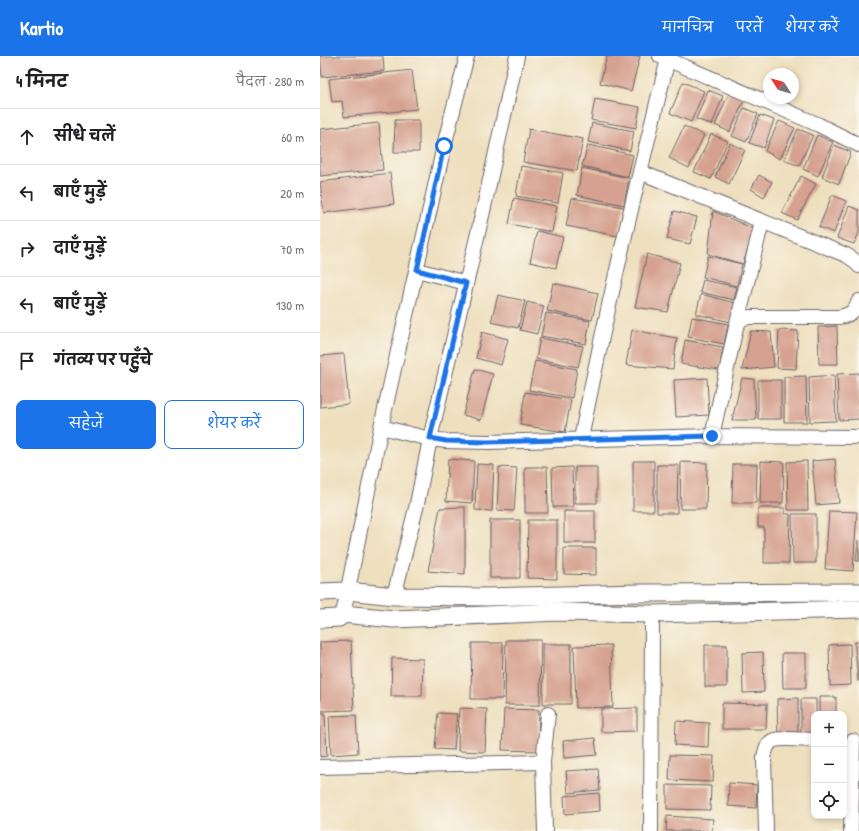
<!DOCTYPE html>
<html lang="hi">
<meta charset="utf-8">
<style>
body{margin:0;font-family:"Patrick Hand","Playpen Sans Deva",sans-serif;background:#f2f2f2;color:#202124}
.controls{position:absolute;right:12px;bottom:12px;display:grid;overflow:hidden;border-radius:8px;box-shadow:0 2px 6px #0003}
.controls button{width:36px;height:36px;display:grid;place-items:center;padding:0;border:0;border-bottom:1px solid #e0e0e0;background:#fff;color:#202124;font:20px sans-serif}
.compass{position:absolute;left:443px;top:12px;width:36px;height:36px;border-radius:50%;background:#fff;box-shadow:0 2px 6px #0003;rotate:306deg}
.stop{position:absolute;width:12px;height:12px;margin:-9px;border:3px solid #1a73e8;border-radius:50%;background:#fff}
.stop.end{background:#1a73e8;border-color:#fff;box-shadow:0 1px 4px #0008}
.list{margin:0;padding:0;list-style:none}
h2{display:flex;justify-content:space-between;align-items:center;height:52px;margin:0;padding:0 16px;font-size:17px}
h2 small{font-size:13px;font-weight:400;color:#757577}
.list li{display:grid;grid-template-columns:26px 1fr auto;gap:12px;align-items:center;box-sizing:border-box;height:56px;padding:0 16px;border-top:1px solid #e0e0e0}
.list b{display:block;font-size:15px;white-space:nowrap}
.list em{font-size:13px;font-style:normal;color:#757577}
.actions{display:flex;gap:8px;padding:12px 16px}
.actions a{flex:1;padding:9px 0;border:1px solid #1a73e8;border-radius:8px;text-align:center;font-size:14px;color:#1a73e8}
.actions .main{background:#1a73e8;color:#fff}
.icon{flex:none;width:22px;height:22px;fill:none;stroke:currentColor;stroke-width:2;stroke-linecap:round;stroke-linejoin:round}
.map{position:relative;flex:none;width:539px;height:775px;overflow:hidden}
header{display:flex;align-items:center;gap:24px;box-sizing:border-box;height:56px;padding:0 20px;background:#1a73e8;color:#fff}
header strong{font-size:19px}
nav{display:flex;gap:22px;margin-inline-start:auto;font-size:14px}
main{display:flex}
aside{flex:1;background:#fff}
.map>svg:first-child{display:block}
.building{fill:#d6a190}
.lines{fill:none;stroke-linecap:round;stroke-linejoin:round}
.minor-casing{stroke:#696469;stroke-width:16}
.tertiary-casing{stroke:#696469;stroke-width:19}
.minor{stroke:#fff;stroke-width:14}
.tertiary{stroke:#fff;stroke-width:17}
.route{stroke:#1a73e8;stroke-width:5}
</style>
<header>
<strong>Kartio</strong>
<nav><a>मानचित्र</a><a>परतें</a><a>शेयर करें</a></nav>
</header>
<main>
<aside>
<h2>4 मिनट<small>पैदल · 280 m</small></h2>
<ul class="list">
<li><svg class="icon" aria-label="ahead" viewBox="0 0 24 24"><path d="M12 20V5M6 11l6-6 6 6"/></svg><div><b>सीधे चलें</b></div><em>60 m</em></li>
<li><svg class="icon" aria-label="left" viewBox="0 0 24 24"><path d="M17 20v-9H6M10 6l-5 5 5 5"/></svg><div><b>बाएँ मुड़ें</b></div><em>20 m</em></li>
<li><svg class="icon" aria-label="right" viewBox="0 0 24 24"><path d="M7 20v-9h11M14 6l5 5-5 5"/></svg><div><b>दाएँ मुड़ें</b></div><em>70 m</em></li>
<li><svg class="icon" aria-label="left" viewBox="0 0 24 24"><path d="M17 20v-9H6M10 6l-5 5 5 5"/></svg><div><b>बाएँ मुड़ें</b></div><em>130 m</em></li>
<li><svg class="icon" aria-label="arrive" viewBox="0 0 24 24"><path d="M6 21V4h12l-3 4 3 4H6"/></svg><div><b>गंतव्य पर पहुँचे</b></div></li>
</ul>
<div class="actions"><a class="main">सहेजें</a><a>शेयर करें</a></div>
</aside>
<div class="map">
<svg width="539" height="775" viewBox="0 0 539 775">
<rect width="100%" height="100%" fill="#fbf7ec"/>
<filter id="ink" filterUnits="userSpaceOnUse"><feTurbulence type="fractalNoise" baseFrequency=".025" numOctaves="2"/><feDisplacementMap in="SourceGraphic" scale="8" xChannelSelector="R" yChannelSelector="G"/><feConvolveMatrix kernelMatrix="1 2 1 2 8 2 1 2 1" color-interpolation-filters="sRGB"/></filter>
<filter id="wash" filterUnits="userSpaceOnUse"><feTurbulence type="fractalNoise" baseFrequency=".012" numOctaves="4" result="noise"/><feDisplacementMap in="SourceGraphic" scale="16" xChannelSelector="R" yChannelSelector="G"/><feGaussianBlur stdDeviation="0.9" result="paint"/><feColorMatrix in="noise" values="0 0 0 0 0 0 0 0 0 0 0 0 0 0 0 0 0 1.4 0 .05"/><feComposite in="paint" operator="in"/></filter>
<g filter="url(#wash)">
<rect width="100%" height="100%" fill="#eedfbe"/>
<g id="blocks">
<!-- building -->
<path class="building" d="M0 0H63L64 15 2 21Z
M287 0H320L311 35 280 27Z
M92 14 97 53 24 61 22 45 12 46 9 23Z
M363 26 384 35 371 66 350 57Z
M411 33 426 40 410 76 395 69Z
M388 34 403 40 392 69 376 63Z
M275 43 320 51 316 72 271 64Z
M424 52 438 58 426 86 412 80Z
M440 59 454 64 444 92 429 87Z
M75 64H99V96H74Z
M459 65 475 72 460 103 445 95Z
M59 67 63 114 0 120V73Z
M272 67 314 75 310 95 268 86Z
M364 70 384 79 369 112 349 102Z
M209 73 263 83 257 115 203 106Z
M478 73 493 79 479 110 464 104Z
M391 78 408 85 391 123 374 116Z
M497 79 513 86 498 120 483 113Z
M410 87 425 94 409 128 395 121Z
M268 89 313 99 308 121 262 110Z
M514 89 531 96 519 128 502 121Z
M201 110 243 117 238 147 196 140Z
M262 112 309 122 304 149 257 139Z
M70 117 74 148 4 157 0 126Z
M439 119 452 126 444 141 431 133Z
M481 120 496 128 477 164 462 157Z
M512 139 526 145 514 177 499 171Z
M194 142 237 150 232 176 189 168Z
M252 142 304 151 298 180 246 170Z
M529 150 539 154V177L534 188 517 182Z
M354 155 377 161 370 188 347 183Z
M393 155 434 173 423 208 388 198Z
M217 175 243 181 236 212 210 206Z
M327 198 360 207 348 256 315 251Z
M388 200 422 208 417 230 383 221Z
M383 224 417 231 414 244 380 236Z
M233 227 278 237 272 264 227 255Z
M381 238 415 247 411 266 376 258Z
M178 239 205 245 198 272 171 266Z
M207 246 224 250 217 278 200 274Z
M226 257 270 265 266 288 221 280Z
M372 261 408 268 404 288 368 281Z
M517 270 518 308H499L498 271Z
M312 274 357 282 353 313 306 309Z
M459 274 478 275 476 313 457 312Z
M431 275 451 276 454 311 422 314Z
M162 276 188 283 181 309 156 302Z
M220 282 263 290 258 311 216 303Z
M365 284 403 291 399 314 361 308Z
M24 298 29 348 0 351V300Z
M215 305 257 313 252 342 209 334Z
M155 313 173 318 161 364 143 359Z
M539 317V363L519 364 517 318Z
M514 319 516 365 490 366 489 321Z
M486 320 487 366H464V321Z
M387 322 389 359 356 361 354 324Z
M422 322 434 323 436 364H412Z
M438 324H461V363H438Z
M205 336 251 344 245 376 200 369Z
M128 403 154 405 152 447 126 445Z
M515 403 519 447 496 449 492 405Z
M313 405H334V455H313Z
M441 405 464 406 463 447H440Z
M487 405 488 454H468L467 406Z
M361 406 387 407 386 453H360Z
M157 408 174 409 172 455 155 454Z
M413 408H437L436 447H412Z
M337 409H358L357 457H337Z
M179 411 197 412 194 455 177 454Z
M205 411H227L228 457H205Z
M252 411 253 451H233L232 412Z
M255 411H277V447H255Z
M145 451V518L108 515 120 452Z
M438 452H465V458H470L469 507H444V471H438Z
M244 455H275V487H244Z
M509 455 537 456 533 515 505 513Z
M472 458H496V507H473Z
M170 464H200V522H170Z
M208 464H237V523L207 522Z
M538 484H539V505H536Z
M244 492H276V519L244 518Z
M186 584H221L220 649H185Z
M31 585 34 654 0 655V586Z
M535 586H539V625H538Z
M152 587H183L182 643H151Z
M223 588H251V648H223Z
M530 588 531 629 510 630 509 589Z
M291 589 293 651 256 652 254 590Z
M385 589H407V631H385Z
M443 596 444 636 423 637 422 597Z
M462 597H486V632H463Z
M72 602 103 603 102 640H71Z
M499 641H516V658H499Z
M478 642V679L458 680 457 643Z
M481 643H496V658H494V679H481Z
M402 647 447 648 446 673H402Z
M139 652 167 653 165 696 138 695Z
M317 652V675L281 676V653Z
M184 653 219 654 218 695 182 694Z
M0 657H5L7 700 0 701Z
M118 657 137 658 134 694 115 693Z
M36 659 38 697 11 699 9 660Z
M356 665 389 667 388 691 355 689Z
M275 682 277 699 244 702 243 685Z
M350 699 394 700 393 726 349 724Z
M278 713 280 734 248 737 246 715Z
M409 727 437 729 436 752 408 750Z
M347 729 391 730 390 754 347 753Z
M279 737 280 755 245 758 244 740Z
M347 760 393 763 392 775H346Z"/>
</g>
</g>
<g filter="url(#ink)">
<use href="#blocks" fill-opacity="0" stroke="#696469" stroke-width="1"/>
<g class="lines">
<!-- minor casing -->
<g class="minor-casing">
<path id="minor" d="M340 0 499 69 539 89
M320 116 526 199 534 204 539 210
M97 214 146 227
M416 271 442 166
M61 371 110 383 126 385 168 386 392 380 539 381
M392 380 416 271 421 263 430 261H519C530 259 534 256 539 245
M261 383C286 255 316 129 348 3
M74 540 97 448 110 383 164 151 197 0
M23 558 61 371 124 90 147 0
M0 711 223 706
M225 775 223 706 228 658
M331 775 332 558
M446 775 444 702C445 696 446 689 452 685 459 681 485 684 494 684
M531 775 533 685"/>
</g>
<!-- tertiary casing -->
<g class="tertiary-casing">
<path id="tertiary" d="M0 536 28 535 74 540 166 541 320 537 539 536
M0 563 19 562 23 558 74 563 239 556 332 558 539 553"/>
</g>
<!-- minor -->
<use href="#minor" class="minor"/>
<!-- tertiary -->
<use href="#tertiary" class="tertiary"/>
</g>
</g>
<g class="lines" filter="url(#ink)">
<!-- route -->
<path class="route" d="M124 90 97 214 146 227 110 382 126 385 168 386 392 380"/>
</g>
</svg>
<div class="controls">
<button>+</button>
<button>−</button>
<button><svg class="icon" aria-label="locate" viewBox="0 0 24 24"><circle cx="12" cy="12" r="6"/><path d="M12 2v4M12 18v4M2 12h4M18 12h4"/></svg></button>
</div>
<svg class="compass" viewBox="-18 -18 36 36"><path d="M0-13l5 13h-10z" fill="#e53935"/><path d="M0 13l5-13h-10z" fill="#757577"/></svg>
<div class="stop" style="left:124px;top:90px"></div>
<div class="stop end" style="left:392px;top:380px"></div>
</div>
</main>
